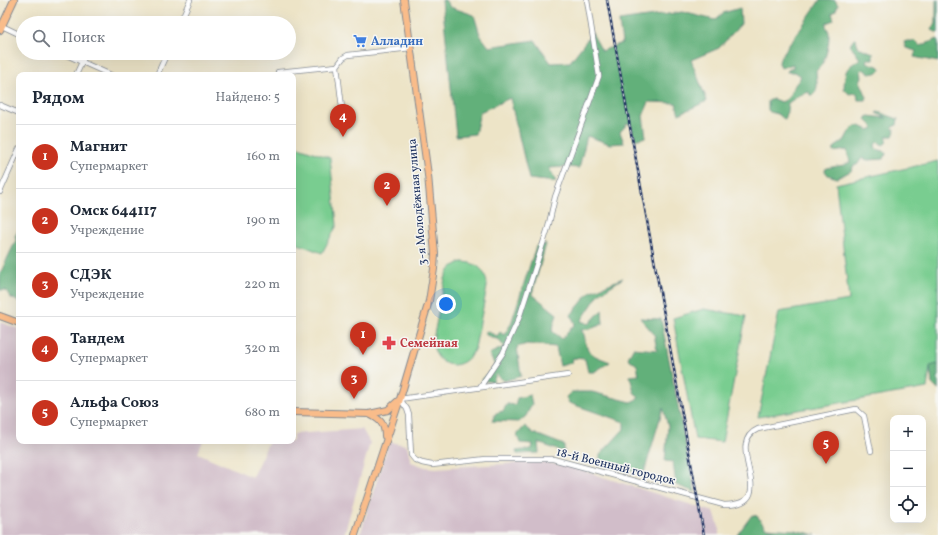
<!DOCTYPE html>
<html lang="ru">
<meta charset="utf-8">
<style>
body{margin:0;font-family:Vollkorn,serif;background:#f2f2f3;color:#1f2937}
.controls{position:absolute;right:12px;bottom:12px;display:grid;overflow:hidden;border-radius:8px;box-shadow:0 4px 16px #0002}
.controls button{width:36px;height:36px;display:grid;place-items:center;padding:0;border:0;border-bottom:1px solid #e0e1e3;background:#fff;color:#1f2937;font:20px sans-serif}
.you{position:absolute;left:446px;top:304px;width:14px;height:14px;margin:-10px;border:3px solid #fff;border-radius:50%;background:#1a73e8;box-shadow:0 0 0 6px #1a73e833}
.badge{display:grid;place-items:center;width:26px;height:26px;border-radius:50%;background:#c8321e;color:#fff;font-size:13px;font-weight:700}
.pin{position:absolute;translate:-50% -33px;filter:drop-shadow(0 1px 2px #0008)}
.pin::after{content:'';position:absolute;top:21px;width:14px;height:12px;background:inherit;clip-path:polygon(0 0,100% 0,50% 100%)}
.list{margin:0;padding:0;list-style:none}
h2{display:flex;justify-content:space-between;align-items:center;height:52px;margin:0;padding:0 16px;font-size:17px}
h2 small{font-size:13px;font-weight:400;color:#747a83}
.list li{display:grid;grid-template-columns:26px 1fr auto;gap:12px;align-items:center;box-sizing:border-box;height:64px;padding:0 16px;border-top:1px solid #e0e1e3}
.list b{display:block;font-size:15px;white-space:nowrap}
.list p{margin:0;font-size:13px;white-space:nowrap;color:#747a83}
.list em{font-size:13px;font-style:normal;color:#747a83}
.icon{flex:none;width:22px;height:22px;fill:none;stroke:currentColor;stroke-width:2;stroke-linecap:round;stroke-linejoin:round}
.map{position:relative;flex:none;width:938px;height:535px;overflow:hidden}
.search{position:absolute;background:#fff;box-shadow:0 4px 16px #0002;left:16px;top:16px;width:280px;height:44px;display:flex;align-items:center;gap:10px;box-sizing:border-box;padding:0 14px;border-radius:22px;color:#747a83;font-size:15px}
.panel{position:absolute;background:#fff;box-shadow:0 4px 16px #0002;left:16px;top:72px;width:280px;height:372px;border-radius:8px}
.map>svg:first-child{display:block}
.industrial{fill:#d1bdc9}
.green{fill:#79cd90;stroke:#4a7e77}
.forest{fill:#62b07a;stroke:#3e706c}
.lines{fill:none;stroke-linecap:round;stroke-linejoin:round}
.minor-casing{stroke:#848a92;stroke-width:6}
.major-casing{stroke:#848a92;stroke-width:8}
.minor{stroke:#fff;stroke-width:4.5}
.major{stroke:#f9bc8a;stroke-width:6}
.rail-casing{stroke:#1b2f5e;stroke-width:2.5}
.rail{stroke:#f6f6f2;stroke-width:1;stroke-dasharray:3;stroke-linecap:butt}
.labels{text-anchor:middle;stroke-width:3;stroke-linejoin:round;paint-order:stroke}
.shop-label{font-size:12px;font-weight:bold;fill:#366cbe;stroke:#f6f6f2;text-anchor:start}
.street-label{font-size:12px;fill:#1b2f5e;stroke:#f6f6f2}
.health-label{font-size:12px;font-weight:bold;fill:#be3a42;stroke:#f6f6f2;text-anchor:start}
</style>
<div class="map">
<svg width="938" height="535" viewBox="0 0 938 535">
<rect width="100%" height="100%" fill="#f6f6f2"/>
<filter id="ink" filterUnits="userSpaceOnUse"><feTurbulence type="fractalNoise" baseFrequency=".025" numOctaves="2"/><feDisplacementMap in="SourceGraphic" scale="8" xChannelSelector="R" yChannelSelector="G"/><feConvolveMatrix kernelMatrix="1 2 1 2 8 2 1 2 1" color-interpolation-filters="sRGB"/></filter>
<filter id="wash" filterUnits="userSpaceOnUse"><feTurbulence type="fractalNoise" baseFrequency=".012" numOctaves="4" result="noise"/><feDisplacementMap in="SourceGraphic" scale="16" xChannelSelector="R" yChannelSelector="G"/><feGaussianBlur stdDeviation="0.9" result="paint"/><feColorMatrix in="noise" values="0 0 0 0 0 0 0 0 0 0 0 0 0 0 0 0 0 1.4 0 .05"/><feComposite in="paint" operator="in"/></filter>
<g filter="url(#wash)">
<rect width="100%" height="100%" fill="#ede4c7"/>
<!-- industrial -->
<path class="industrial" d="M0 322 19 329V441H203L198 453 252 477 269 441H293V434L362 429 370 443 344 535H0Z
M389 442 407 445 411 462 425 467 435 468 540 462 568 466 714 512 719 527V535H360Z"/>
<!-- green -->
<path class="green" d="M293 145 330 158 337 225 322 253 293 242Z
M938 161V364L930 367 927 388 758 417 779 312 849 300 836 184Z
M461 262C478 262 487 271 487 287L475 348C464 374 433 369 433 340L445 279C448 270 452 266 461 262Z
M704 309 746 316 722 442 695 439 673 318Z"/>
<!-- forest -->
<path class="forest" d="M442 0H445L450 7 474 15 480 35 489 47 535 40 551 63 570 62 592 33 602 51 622 43 619 21 682 12 715 20 723 13 740 8 741 24 719 48 691 60 707 101 679 114 676 103 649 102 643 116 646 137 634 140 631 125 628 123 620 132 624 143 610 144 587 136 579 168 565 167 549 168 556 182 529 179 510 98 480 112 475 134 456 136Z
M820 0H835L838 5 835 12 832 13 834 20 826 23C825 28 830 30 829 35 829 47 825 64 816 71 816 79 820 92 812 95H810L809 92 800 95 788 103 786 118 784 119 778 114 770 112 768 110V101L773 99 781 102C790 99 789 95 793 88 795 84 799 81 801 76L795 72H787L788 70 793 68V64L781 68 779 63 780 58Z
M936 0H938V33L932 30 936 23Z
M854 39H856L858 47 873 53V59H867L866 62 880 67V70C875 76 868 73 863 69L861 71 862 77 860 81 867 97 866 100H858L857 93 849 94 844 89C845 71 844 69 860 59L850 45Z
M938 39V62L914 57 916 51 906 48 904 42 907 41H915L920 46Z
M878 112 898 119 897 125 892 127 895 131 893 136H887L886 143 883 145 878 142 875 144 876 149 884 151 886 154 884 159 868 160 862 158 857 165H854L851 171 837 178 828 175 825 171 826 168 844 165 850 162 847 150 833 152 835 147 844 141 849 132 855 126H860L869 130 874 128 866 120 868 116 887 118 876 113Z
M19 229V302L10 297 6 290H0V274L16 240 15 236Z
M546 244 532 294 557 314 552 331 562 339 575 324 571 315 590 292 623 278 599 294 581 321 589 324 602 310 603 324 590 329 581 330C586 336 584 338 586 345 589 356 601 358 610 362L594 372H588L585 359 572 358 571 363 560 366 556 347 527 344 517 347 521 376 504 381 496 374 493 382 482 380 495 365 489 354 504 347 499 340 486 335V331L497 336 500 332 504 335 511 324 536 246Z
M640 318 661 319 695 492 676 485 673 462 665 461 668 426 663 408 644 473 607 465 600 460V455L624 429V422L569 403 566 397 571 392H592L631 402 639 398 634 392 630 376 639 375 637 365 628 358 633 348 657 350 654 334Z
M938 364V390L932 384 930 366Z
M530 395 532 404 526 416 519 422 492 421 496 413 503 411 507 404 515 405 517 398Z
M525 426 533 433 564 445V452L538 443 539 453 517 454 516 451 532 449 533 444 520 443 517 435Z
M752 515 757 516 766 528 794 530 816 535H737Z"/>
</g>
<g filter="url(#ink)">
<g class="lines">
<!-- minor casing -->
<g class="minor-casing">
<path id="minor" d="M180 23 190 0
M2 26 23 36
M62 53 111 75
M278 72 337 66
M76 75 86 53
M157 75 167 53
M0 105 19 113
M343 116 337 66 343 58 348 55 411 48
M0 192 19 149
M480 387 503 353 519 318 548 228 555 197 599 76 587 0
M400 399 407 409 409 415 411 455 415 460 422 463 432 465 486 459H553L724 505C784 505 721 445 758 429L856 409 864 416 871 451
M400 399 568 375"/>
</g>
<!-- major casing -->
<g class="major-casing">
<path id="major" d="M0 30 14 0
M0 316 19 323
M293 412 369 414 388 410 398 401
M369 414C380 419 385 424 385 436
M355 535 400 399 429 301 434 269 435 254 428 175 404 0"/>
</g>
<!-- minor -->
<use href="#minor" class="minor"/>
<!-- major -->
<use href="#major" class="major"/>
<!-- rail casing -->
<g class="rail-casing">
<path id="rail" d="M607 0 704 535"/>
</g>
<!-- rail -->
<use href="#rail" class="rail"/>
</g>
</g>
<!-- icons -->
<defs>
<g id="supermarket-bare" transform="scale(1.08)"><path d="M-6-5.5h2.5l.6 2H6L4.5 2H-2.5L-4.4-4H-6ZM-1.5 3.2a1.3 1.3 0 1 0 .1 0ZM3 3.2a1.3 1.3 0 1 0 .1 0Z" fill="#3f7fe0" stroke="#f6f6f2" stroke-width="2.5" paint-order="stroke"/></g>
<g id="pharmacy-bare" transform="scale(1.08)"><path d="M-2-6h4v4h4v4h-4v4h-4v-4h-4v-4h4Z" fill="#e0444e" stroke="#f6f6f2" stroke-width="2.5" paint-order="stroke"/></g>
</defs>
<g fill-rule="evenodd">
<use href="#supermarket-bare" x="360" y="41"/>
<use href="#pharmacy-bare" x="389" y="343"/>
</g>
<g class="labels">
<!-- shop labels -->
<g class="shop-label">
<text x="371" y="45">Алладин</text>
</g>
<!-- street labels -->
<g class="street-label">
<text transform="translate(417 202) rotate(-95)" y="4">3-я Молодёжная улица</text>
<text transform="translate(616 466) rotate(14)" y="4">18-й Военный городок</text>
</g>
<!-- health labels -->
<g class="health-label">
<text x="400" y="347">Семейная</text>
</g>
</g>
</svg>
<div class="controls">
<button>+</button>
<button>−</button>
<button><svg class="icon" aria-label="locate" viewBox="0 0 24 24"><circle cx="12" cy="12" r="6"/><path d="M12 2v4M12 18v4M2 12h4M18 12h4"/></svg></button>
</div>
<div class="you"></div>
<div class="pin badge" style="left:363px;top:355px">1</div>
<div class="pin badge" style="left:387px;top:206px">2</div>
<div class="pin badge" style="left:354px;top:399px">3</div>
<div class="pin badge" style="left:343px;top:137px">4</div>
<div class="pin badge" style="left:826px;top:464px">5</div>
<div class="search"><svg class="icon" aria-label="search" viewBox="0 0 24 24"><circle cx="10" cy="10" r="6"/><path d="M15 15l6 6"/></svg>Поиск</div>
<section class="panel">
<h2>Рядом<small>Найдено: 5</small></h2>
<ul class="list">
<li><span class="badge">1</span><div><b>Магнит</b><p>Супермаркет</p></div><em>160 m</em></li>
<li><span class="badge">2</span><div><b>Омск 644117</b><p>Учреждение</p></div><em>190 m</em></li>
<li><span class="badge">3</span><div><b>СДЭК</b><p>Учреждение</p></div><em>220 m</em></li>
<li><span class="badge">4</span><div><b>Тандем</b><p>Супермаркет</p></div><em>320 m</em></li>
<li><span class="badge">5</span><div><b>Альфа Союз</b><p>Супермаркет</p></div><em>680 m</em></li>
</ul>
</section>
</div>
